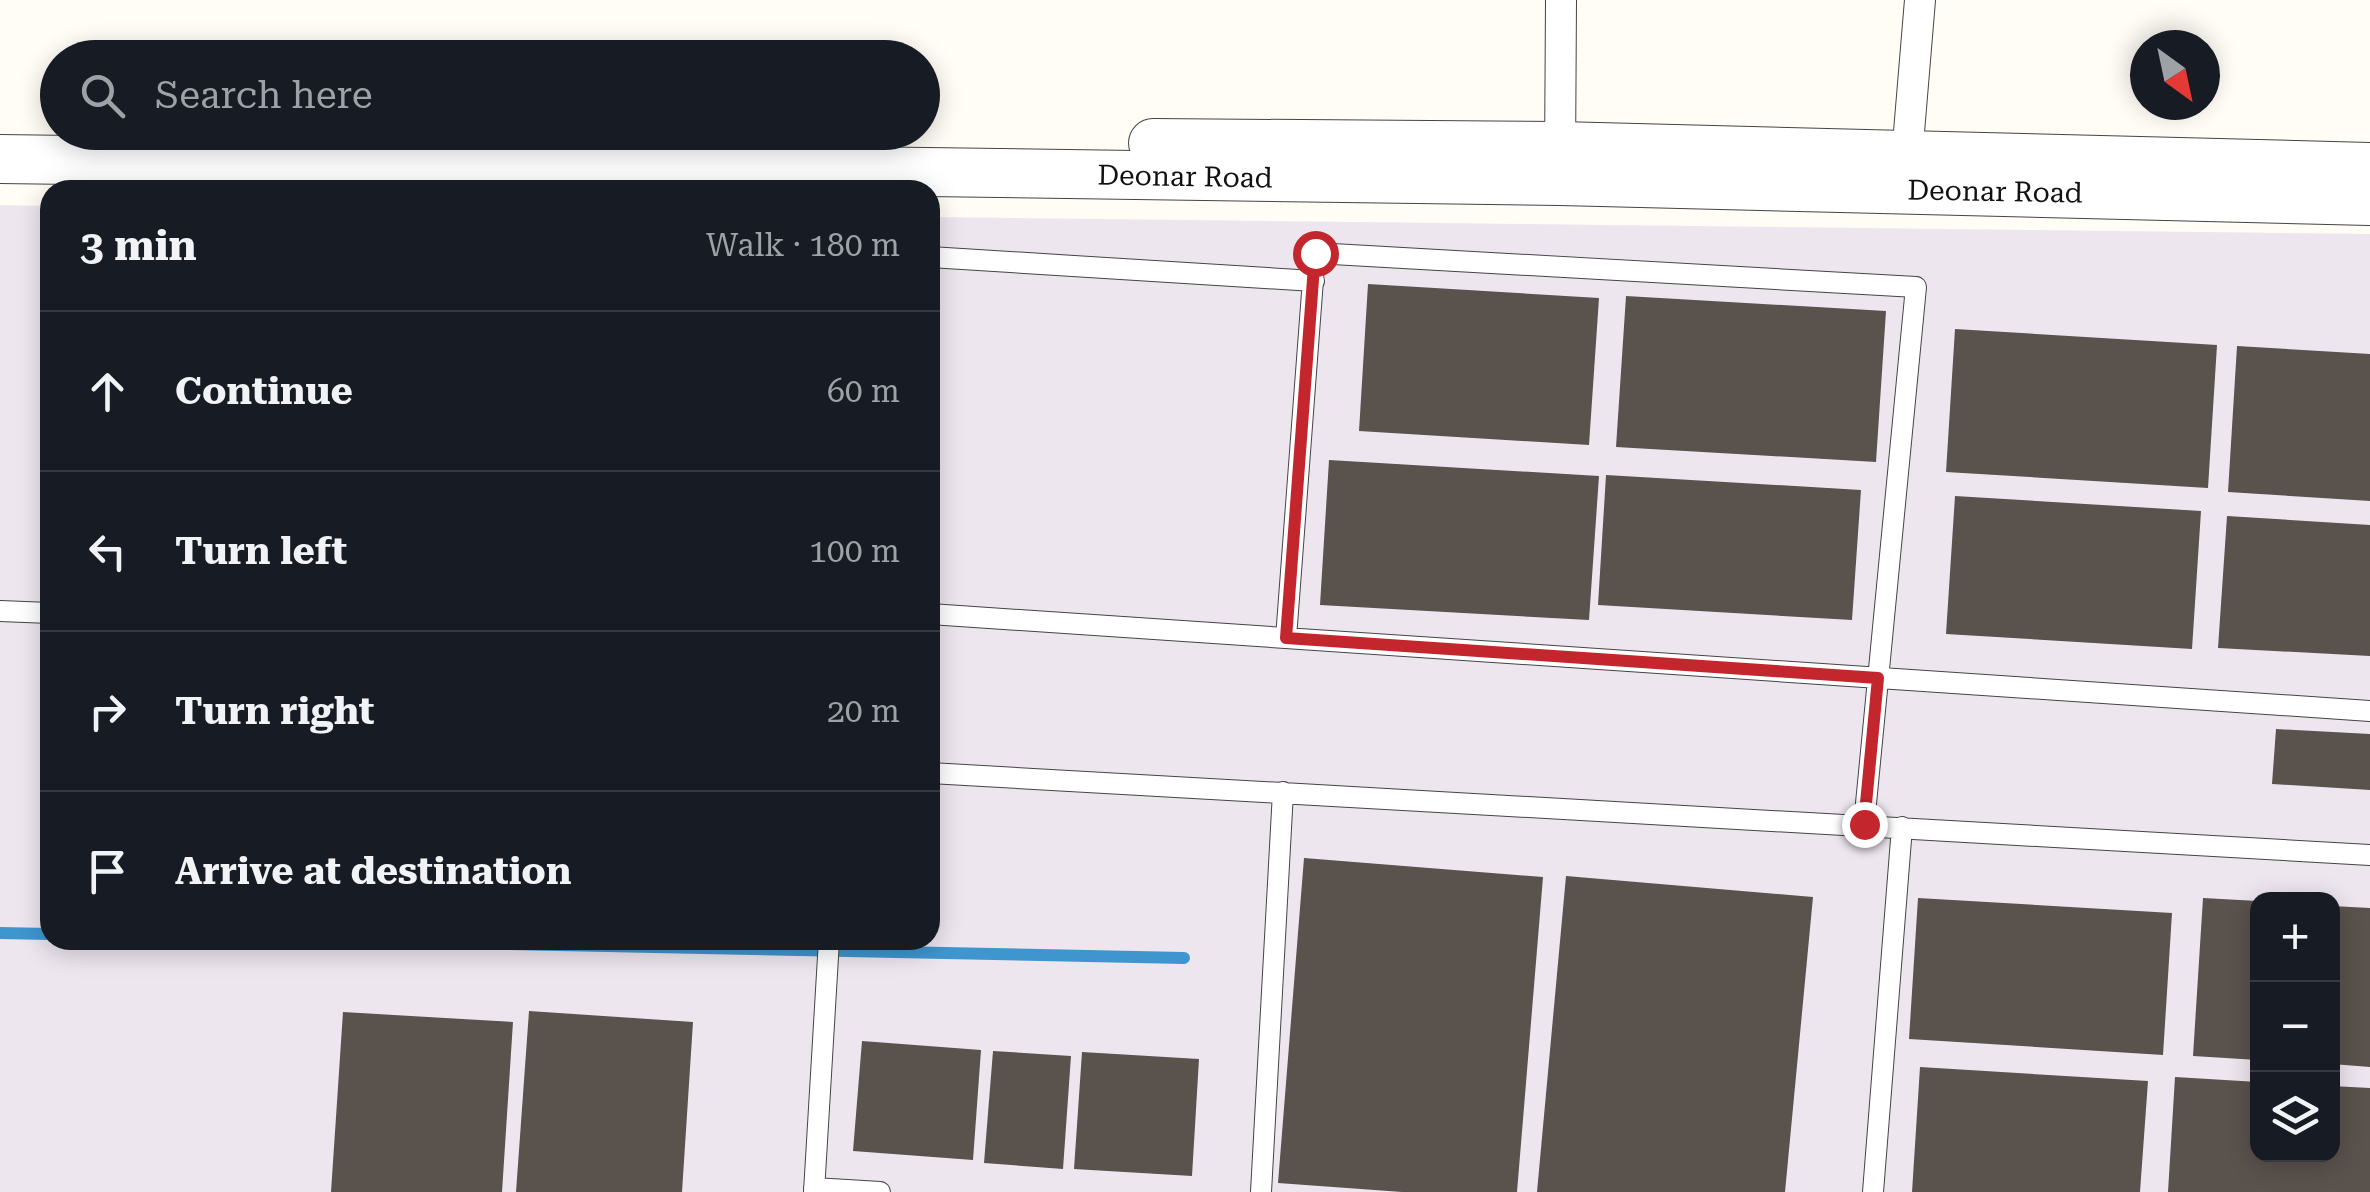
<!DOCTYPE html>
<meta charset="utf-8">
<style>
body{margin:0;font-family:"Roboto Serif",serif;background:#20242c;color:#f1f3f6}
.controls{position:absolute;right:30px;bottom:30px;display:grid;overflow:hidden;border-radius:20px;box-shadow:0 5px 25px #0003}
.controls button{width:90px;height:90px;display:grid;place-items:center;padding:0;border:0;border-bottom:2px solid #363941;background:#171b24;color:#f1f3f6;font:50px sans-serif}
.compass{position:absolute;left:2130px;top:30px;width:90px;height:90px;border-radius:50%;background:#171b24;box-shadow:0 5px 25px #0003;rotate:147deg}
.stop{position:absolute;width:30px;height:30px;margin:-22px;border:8px solid #c4262e;border-radius:50%;background:#fff}
.stop.end{background:#c4262e;border-color:#fff;box-shadow:0 2px 10px #0008}
.list{margin:0;padding:0;list-style:none}
h2{display:flex;justify-content:space-between;align-items:center;height:130px;margin:0;padding:0 40px;font-size:42px}
h2 small{font-size:32px;font-weight:400;color:#9ea1a6}
.list li{display:grid;grid-template-columns:65px 1fr auto;gap:30px;align-items:center;box-sizing:border-box;height:160px;padding:0 40px;border-top:2px solid #363941}
.list b{display:block;font-size:38px;white-space:nowrap}
.list em{font-size:32px;font-style:normal;color:#9ea1a6}
.icon{flex:none;width:55px;height:55px;fill:none;stroke:currentColor;stroke-width:2;stroke-linecap:round;stroke-linejoin:round}
.map{position:relative;flex:none;width:2370px;height:1192px;overflow:hidden}
.search{position:absolute;background:#171b24;box-shadow:0 5px 25px #0003;left:40px;top:40px;width:900px;height:110px;display:flex;align-items:center;gap:25px;box-sizing:border-box;padding:0 35px;border-radius:55px;color:#9ea1a6;font-size:38px}
.panel{position:absolute;background:#171b24;box-shadow:0 5px 25px #0003;left:40px;top:180px;width:900px;height:770px;border-radius:30px}
.map>svg:first-child{display:block}
.industrial{fill:#eee6ef;fill-rule:evenodd}
.lines{fill:none;stroke-linecap:round;stroke-linejoin:round}
.stream{stroke:#3f96cf;stroke-width:12}
.building{fill:#5a524d}
.service-casing{stroke:#444;stroke-width:22}
.pedestrian-casing{stroke:#444;stroke-width:32}
.tertiary-casing{stroke:#444;stroke-width:50}
.service{stroke:#fff;stroke-width:20}
.pedestrian{stroke:#fff;stroke-width:30}
.tertiary{stroke:#fff;stroke-width:48}
.route{stroke:#c4262e;stroke-width:12}
.labels{text-anchor:middle;stroke-width:10;stroke-linejoin:round;paint-order:stroke}
.street-label{font-size:28px;fill:#111;stroke:#fff}
</style>
<div class="map">
<svg width="2370" height="1192" viewBox="0 0 2370 1192">
<rect width="100%" height="100%" fill="#fffdf5"/>
<!-- industrial -->
<path class="industrial" d="M0 205 50 206V940H930V217L2370 234V1192H0ZM2258 900H2332V1154H2258Z"/>
<g class="lines">
<!-- stream -->
<path class="stream" d="M0 933 50 934
M316 940 1184 958"/>
</g>
<!-- building -->
<path class="building" d="M1368 284 1599 298 1589 445 1359 431Z
M1626 296 1886 311 1876 462 1616 447Z
M1955 329 2217 345 2208 488 1946 472Z
M2237 346 2370 354V501L2228 492Z
M1329 460 1599 476 1589 620 1320 605Z
M1606 475 1861 490 1852 620 1598 605Z
M1955 496 2201 511 2192 649 1946 634Z
M2227 516 2370 525V656L2218 648Z
M2276 729 2370 734V790L2272 784Z
M1304 858 1543 877 1517 1192H1402L1278 1183Z
M1566 876 1813 897 1785 1192H1537Z
M1918 898 2172 913 2163 1055 1909 1039Z
M2203 898 2258 901V1060L2193 1056Z
M2332 906 2370 908V1067L2332 1064Z
M529 1011 693 1022 682 1192H516Z
M343 1012 513 1022 502 1192H331Z
M862 1041 981 1050 973 1160 853 1151Z
M993 1051 1071 1056 1063 1169 984 1163Z
M1082 1052 1199 1059 1192 1176 1074 1169Z
M1920 1067 2148 1081 2140 1192H1912Z
M2175 1077 2258 1082V1154H2332V1086L2370 1088V1192H2168Z"/>
<g class="lines">
<!-- service casing -->
<g class="service-casing">
<path id="service" d="M930 257 1314 281
M0 611 50 613
M930 614 2370 711
M1286 638 1315 253 1916 287 1864 824
M930 773 2370 855
M814 1188 880 1192
M814 1192 829 940
M1261 1192 1283 792
M1873 1192 1902 827"/>
</g>
<!-- pedestrian casing -->
<g class="pedestrian-casing">
<path id="pedestrian" d="M1907 156 1920 0
M1560 163 1561 0"/>
</g>
<!-- tertiary casing -->
<g class="tertiary-casing">
<path id="tertiary" d="M1153 143 1560 146 2370 167
M0 159 1560 181 2370 201"/>
</g>
<!-- service -->
<use href="#service" class="service"/>
<!-- pedestrian -->
<use href="#pedestrian" class="pedestrian"/>
<!-- tertiary -->
<use href="#tertiary" class="tertiary"/>
</g>
<g class="lines">
<!-- route -->
<path class="route" d="M1315 253 1286 638 1878 678 1864 824"/>
</g>
<g class="labels">
<!-- street labels -->
<g class="street-label">
<text transform="translate(1185 176) rotate(1)" y="10">Deonar Road</text>
<text transform="translate(1995 191) rotate(1)" y="10">Deonar Road</text>
</g>
</g>
</svg>
<div class="controls">
<button>+</button>
<button>−</button>
<button><svg class="icon" aria-label="layers" viewBox="0 0 24 24"><path d="M12 4l9 5-9 5-9-5zM3 14l9 5 9-5"/></svg></button>
</div>
<svg class="compass" viewBox="-18 -18 36 36"><path d="M0-13l5 13h-10z" fill="#e53935"/><path d="M0 13l5-13h-10z" fill="#9ea1a6"/></svg>
<div class="stop" style="left:1315px;top:253px"></div>
<div class="stop end" style="left:1864px;top:824px"></div>
<div class="search"><svg class="icon" aria-label="search" viewBox="0 0 24 24"><circle cx="10" cy="10" r="6"/><path d="M15 15l6 6"/></svg>Search here</div>
<section class="panel">
<h2>3 min<small>Walk · 180 m</small></h2>
<ul class="list">
<li><svg class="icon" aria-label="ahead" viewBox="0 0 24 24"><path d="M12 20V5M6 11l6-6 6 6"/></svg><div><b>Continue</b></div><em>60 m</em></li>
<li><svg class="icon" aria-label="left" viewBox="0 0 24 24"><path d="M17 20v-9H6M10 6l-5 5 5 5"/></svg><div><b>Turn left</b></div><em>100 m</em></li>
<li><svg class="icon" aria-label="right" viewBox="0 0 24 24"><path d="M7 20v-9h11M14 6l5 5-5 5"/></svg><div><b>Turn right</b></div><em>20 m</em></li>
<li><svg class="icon" aria-label="arrive" viewBox="0 0 24 24"><path d="M6 21V4h12l-3 4 3 4H6"/></svg><div><b>Arrive at destination</b></div></li>
</ul>
</section>
</div>
